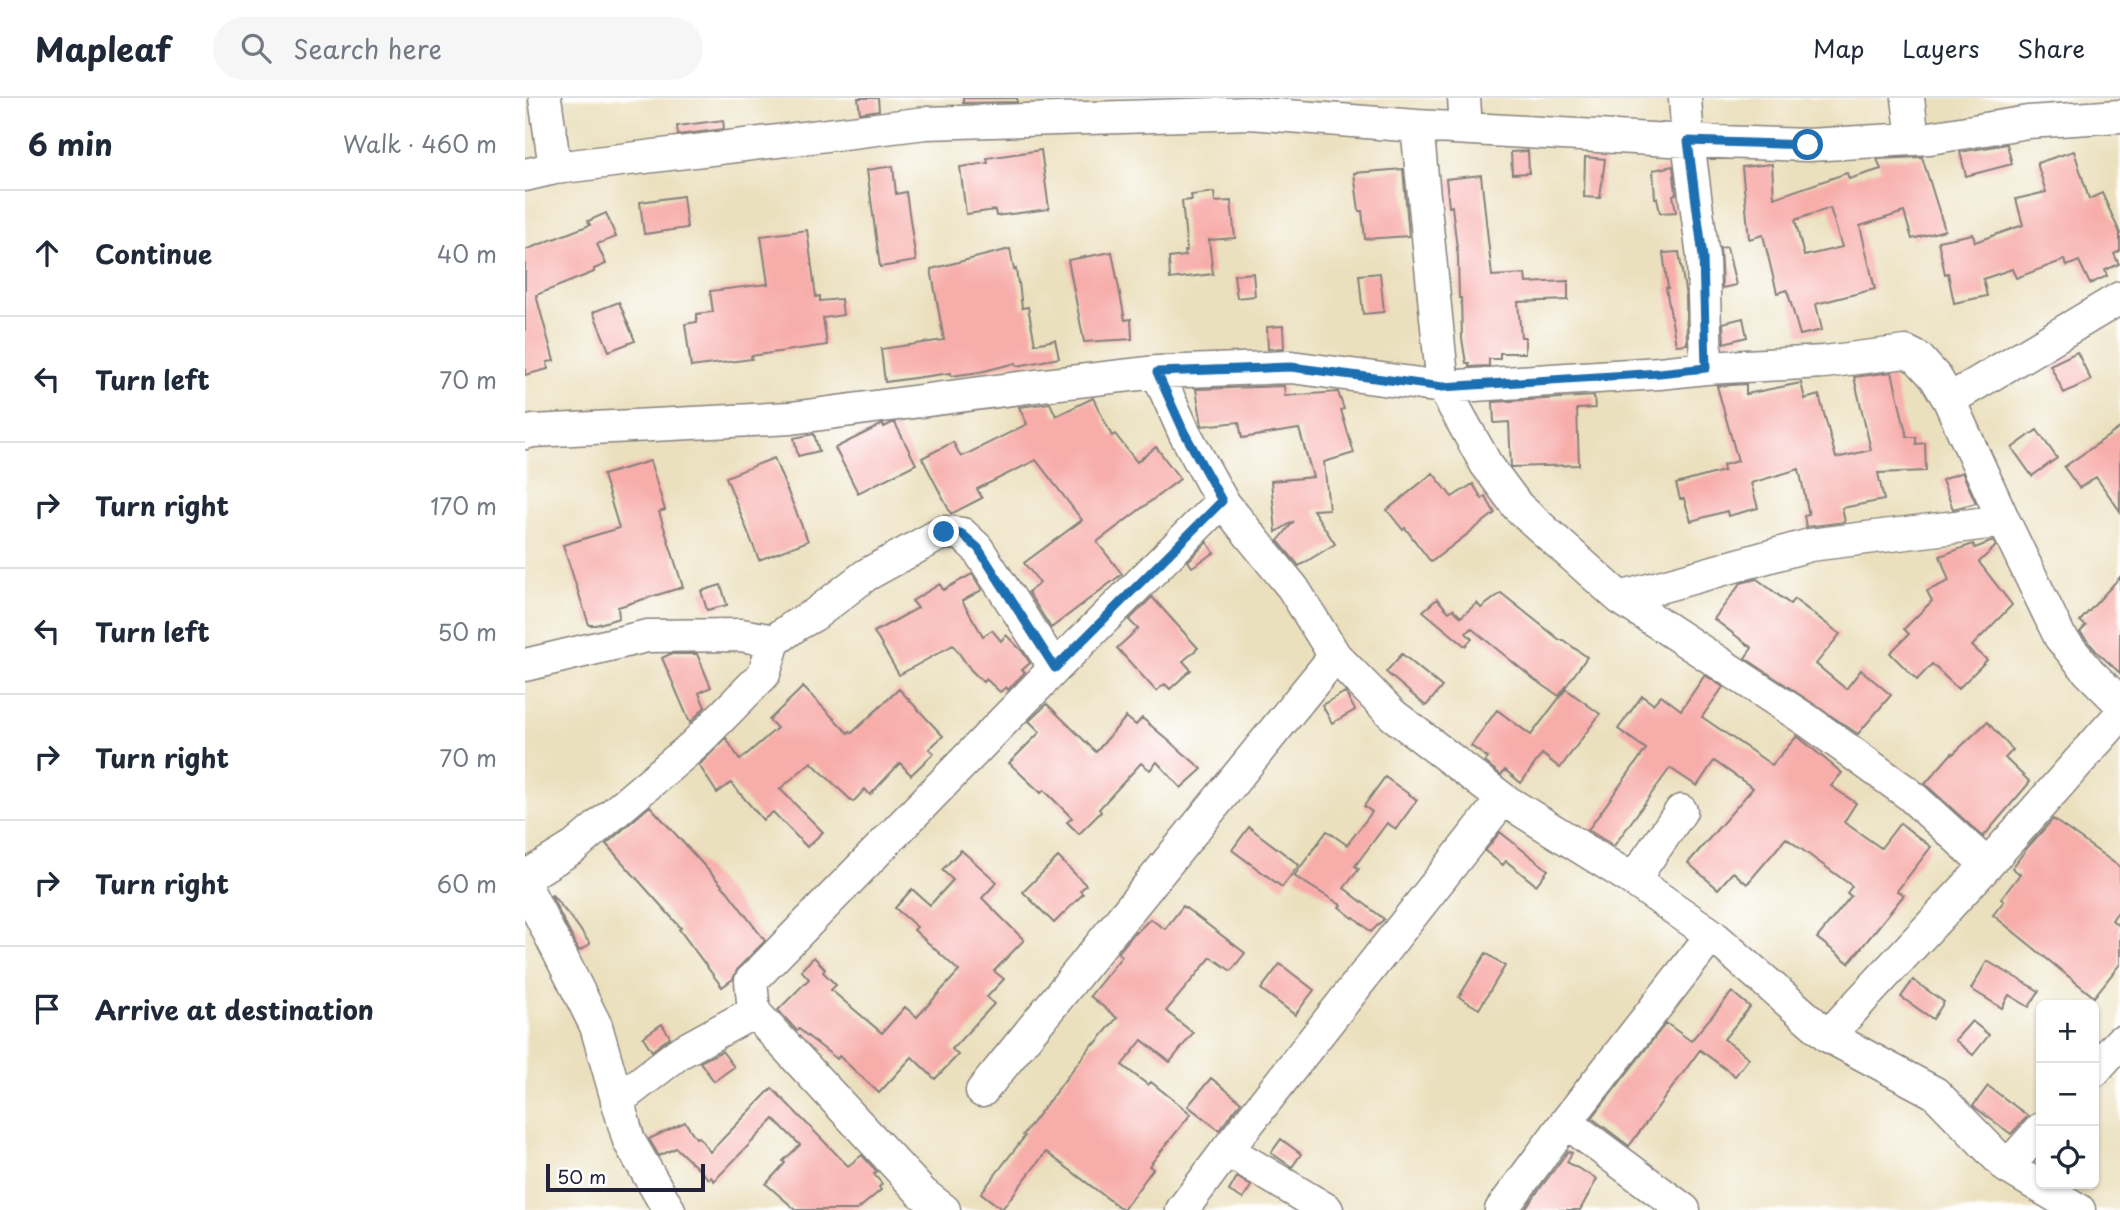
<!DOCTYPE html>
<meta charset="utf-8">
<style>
body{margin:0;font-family:"Playpen Sans",sans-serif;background:#f6f6f7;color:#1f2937}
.controls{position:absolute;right:21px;bottom:21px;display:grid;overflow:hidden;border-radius:10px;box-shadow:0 2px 5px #0004}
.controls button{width:63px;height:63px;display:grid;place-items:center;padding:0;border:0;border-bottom:2px solid #e0e1e3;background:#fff;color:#1f2937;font:35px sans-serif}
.scale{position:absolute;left:21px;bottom:18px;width:159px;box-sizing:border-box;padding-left:7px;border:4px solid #22223b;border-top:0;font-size:19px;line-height:24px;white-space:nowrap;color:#22223b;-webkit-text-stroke:5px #fff;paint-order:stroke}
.stop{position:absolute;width:21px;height:21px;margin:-16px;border:5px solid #1f6fb2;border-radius:50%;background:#fff}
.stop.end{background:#1f6fb2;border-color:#fff;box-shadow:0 2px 7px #0008}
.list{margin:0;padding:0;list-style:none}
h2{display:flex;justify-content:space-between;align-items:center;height:91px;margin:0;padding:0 28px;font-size:30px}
h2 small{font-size:23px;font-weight:400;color:#747a83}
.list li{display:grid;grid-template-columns:46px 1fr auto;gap:21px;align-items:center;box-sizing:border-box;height:126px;padding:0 28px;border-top:2px solid #e0e1e3}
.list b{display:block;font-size:26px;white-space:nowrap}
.list em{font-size:23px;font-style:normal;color:#747a83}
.icon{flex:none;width:38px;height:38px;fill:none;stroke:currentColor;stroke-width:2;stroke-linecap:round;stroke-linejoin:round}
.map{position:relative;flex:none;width:1595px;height:1112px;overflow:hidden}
header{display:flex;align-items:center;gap:42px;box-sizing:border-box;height:98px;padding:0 35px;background:#fff;border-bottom:2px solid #e0e1e3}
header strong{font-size:33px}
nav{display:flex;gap:38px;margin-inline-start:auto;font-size:24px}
.search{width:490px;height:63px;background:#f6f6f7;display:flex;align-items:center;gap:18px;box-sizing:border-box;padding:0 24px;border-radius:38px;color:#747a83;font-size:26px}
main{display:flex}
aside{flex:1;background:#fff}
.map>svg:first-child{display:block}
.building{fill:#f7adaa;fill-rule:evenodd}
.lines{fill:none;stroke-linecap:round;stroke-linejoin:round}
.minor-casing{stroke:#86817c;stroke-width:35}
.minor{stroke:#fff;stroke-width:32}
.route{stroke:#1f6fb2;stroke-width:9}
</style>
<header>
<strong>Mapleaf</strong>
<div class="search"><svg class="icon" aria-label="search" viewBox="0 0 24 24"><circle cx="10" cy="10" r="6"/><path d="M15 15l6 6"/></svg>Search here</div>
<nav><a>Map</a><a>Layers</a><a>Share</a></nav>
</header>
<main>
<aside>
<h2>6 min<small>Walk · 460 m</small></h2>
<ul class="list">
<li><svg class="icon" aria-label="ahead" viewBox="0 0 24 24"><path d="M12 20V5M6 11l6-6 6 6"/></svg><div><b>Continue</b></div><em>40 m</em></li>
<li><svg class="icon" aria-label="left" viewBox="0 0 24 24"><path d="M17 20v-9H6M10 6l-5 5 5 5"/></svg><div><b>Turn left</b></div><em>70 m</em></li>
<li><svg class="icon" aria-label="right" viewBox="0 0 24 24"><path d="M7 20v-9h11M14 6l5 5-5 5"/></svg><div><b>Turn right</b></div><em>170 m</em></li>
<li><svg class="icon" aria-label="left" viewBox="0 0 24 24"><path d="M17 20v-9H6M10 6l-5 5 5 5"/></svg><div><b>Turn left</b></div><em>50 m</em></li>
<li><svg class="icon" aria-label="right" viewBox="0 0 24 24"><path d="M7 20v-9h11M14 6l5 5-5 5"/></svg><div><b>Turn right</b></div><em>70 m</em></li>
<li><svg class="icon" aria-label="right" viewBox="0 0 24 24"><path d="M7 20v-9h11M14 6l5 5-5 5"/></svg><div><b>Turn right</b></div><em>60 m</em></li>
<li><svg class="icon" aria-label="arrive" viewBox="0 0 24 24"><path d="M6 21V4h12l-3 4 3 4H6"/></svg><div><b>Arrive at destination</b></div></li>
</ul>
</aside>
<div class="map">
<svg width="1595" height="1112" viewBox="0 0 1595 1112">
<rect width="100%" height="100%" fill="#fff"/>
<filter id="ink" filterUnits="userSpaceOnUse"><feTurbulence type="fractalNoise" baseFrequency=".0143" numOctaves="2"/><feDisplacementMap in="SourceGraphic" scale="14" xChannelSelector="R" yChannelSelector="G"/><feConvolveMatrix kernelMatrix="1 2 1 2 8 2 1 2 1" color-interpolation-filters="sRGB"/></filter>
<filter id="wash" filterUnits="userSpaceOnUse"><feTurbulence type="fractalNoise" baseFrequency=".00686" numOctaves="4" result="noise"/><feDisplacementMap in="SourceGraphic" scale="28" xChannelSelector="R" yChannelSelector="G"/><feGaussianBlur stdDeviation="1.57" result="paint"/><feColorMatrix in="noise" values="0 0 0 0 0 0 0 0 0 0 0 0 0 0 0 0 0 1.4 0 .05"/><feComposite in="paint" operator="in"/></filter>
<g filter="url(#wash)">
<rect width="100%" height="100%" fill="#ebe0be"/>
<g id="blocks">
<!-- building -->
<path class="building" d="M333 0H353L354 12 335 15Z
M438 0H492V4L438 5Z
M198 22 199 31 153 37 152 28Z
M1482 46 1487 66 1441 78 1435 54Z
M516 52 524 111 471 118 470 112 441 116 435 69 463 65 462 60Z
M1003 53 1004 75 987 76 986 54Z
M1549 53 1564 101 1577 95 1595 135V153L1589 156 1594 166 1580 172 1582 178 1565 186 1554 163 1542 168 1539 162 1491 180 1487 171 1458 181 1462 198 1429 205 1423 175 1420 176 1413 143 1448 136 1450 144 1498 127 1491 101 1521 94 1512 65Z
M1060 59 1080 61 1075 100 1059 99Z
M1397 59 1420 132 1387 141 1379 114 1335 128 1350 191 1291 206 1297 232 1275 237 1262 192 1252 195 1238 137 1224 141 1217 69 1247 66 1249 100 1322 75 1324 81 1356 71 1352 61ZM1305 110 1317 149 1279 158 1270 122Z
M368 68 371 96 381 94 391 163 355 169 342 72Z
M1148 68 1151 96 1148 97 1151 114 1135 115 1132 100H1130L1128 72Z
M878 71 884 138 840 141 837 113H834L829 75Z
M956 77 967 178 1000 176 1001 185 1043 183V202L993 204 996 239H1000V255H975V261H964V268L944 269V265H941L937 241 936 200H934L933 159 927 108 924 109 921 81Z
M689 94 690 104 706 103 710 140 684 142 688 176 645 181 644 160 660 158 659 153H662L657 103 667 102 666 97Z
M158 98 162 130 119 136 115 104Z
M81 115 91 139 72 146 81 166 69 171V174L11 197 29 263 22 264 23 271 0 277V152L65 127 63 123Z
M282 132 291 199 295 198V203L316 201 318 217 298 220 302 247 226 258 227 261 166 269 160 226 172 224V216L188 214 185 193 243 186 236 138Z
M1202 149 1211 187 1197 190 1195 150Z
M485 151 489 172 491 171 493 185H494L497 210 503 209 510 246 530 242 534 260 492 268 491 265 455 274 426 278V275L360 284 356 251 419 242 406 171Z
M587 154 600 222 606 221 607 241 559 244 543 162Z
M1154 154 1161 199 1162 246 1151 247 1141 190H1143L1138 155Z
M728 175 730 198 712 200 709 177Z
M855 175 859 214 838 216 834 177Z
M94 204 110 243 84 253 68 214Z
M1218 220 1222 239 1199 245 1198 225Z
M758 228 759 250 743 251 742 229Z
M1552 254 1566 282 1539 295 1525 267Z
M1367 274 1382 339H1391V346L1400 345 1401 373 1353 375 1359 402 1317 410 1320 424 1281 429 1279 418 1284 417 1274 371 1226 385 1233 410 1203 418 1202 413 1166 423 1159 401H1155L1151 386 1199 373 1198 367 1213 363 1192 288 1221 286V296L1276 285 1280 301 1294 297 1311 360 1346 352 1329 279Z
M759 288 760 298 813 294 819 311 816 312 829 355 799 364 804 411 788 412 810 446 774 468 753 443 769 423 751 434 746 383 788 379 774 331 717 340 714 324 677 328 671 291Z
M1069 298 1070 310 1052 311 1054 367 986 369 984 324 969 325 968 304Z
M568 300 587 338 590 336 612 364 631 349 655 381 572 444 597 476 526 530 503 494 515 485 499 465 557 422 511 362 452 391 457 400 426 416 397 360 428 344 436 359 502 326 494 309 525 305 531 318Z
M367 325H370L391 366 333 395 310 350 358 326 359 329Z
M1595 330V413L1571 379 1554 390 1539 369Z
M1512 332 1532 360 1507 378 1487 350Z
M289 336 294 353 273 358 269 340Z
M249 360 283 443 234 462 201 379Z
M125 363 140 412 134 414 158 489 93 509 94 520 71 527H64L38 447 94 430 78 377Z
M1437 374 1451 405 1428 411 1417 382Z
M908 375 927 399 948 386 957 401 960 398 970 415 906 464 880 430 878 432 862 412Z
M1468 443 1471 448 1454 464 1487 507 1447 548 1462 562 1433 591 1407 566 1392 582 1365 555 1384 536 1379 531 1407 503 1402 493 1424 483 1415 458 1448 446 1450 450Z
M682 444 689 455 667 469 663 463Z
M447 476 457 492 437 503 458 538 467 532 476 543 481 537 497 553 505 565 497 572 500 574 483 592 481 589 475 594 461 581 458 584 446 572 428 547 374 577 349 534 393 510 387 503 415 486 418 492Z
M1595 479V575L1571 553 1555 534 1561 528 1555 523Z
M1232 481 1265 506 1269 501 1315 536 1291 566 1321 591 1336 572 1366 597 1333 636 1220 560 1227 550 1189 521 1216 485Z
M196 487 202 507 182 512 176 493Z
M976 495 1035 542H1038L1062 559 1034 598 1010 582 946 530 941 535 947 541 940 548 898 513 912 501 924 514 928 511 936 519 952 505 956 510Z
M627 499 673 550 658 563 666 572 645 591 640 586 631 593 592 550 613 531 604 522Z
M145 556H172L186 589 174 595 180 609 165 625 137 560Z
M877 556 917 589 901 608 861 574Z
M1180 577 1198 589 1177 619 1247 667 1272 638 1317 675 1306 688 1331 705 1319 724 1356 750 1375 725 1406 749 1372 793 1379 797 1324 865 1292 840 1326 798 1322 795 1327 788 1261 740 1222 786 1208 774 1193 791 1163 765 1228 690 1189 663 1172 688 1145 670 1089 748 1063 732 1121 651 1093 631 1117 598 1128 606 1136 597 1156 612Z
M278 589 323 635 325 633 327 635 374 591 418 638 404 651 409 655 386 677 375 665 345 697 340 691 328 704 286 664 255 691 298 734 282 749 248 714 238 722 206 685 192 695 174 667 201 640 215 662 252 630 244 622Z
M1041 591 1075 616 1035 670 1017 656 996 685 980 672 976 677 960 664 963 660 946 648 972 612 1006 637Z
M820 594 830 612 807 625 797 607Z
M522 606 571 654 601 619 611 627 617 620 677 671 656 690 632 664 625 672 616 665 574 711 576 714 554 736 542 724 547 720 519 692 516 695 484 665 515 634 504 623Z
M1462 624 1488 652 1480 660 1505 684 1458 739 1400 686 1427 655 1428 656Z
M860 679 892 702 871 731 862 725 830 768 834 771 819 790 859 821 846 834 829 819 828 820 814 809 816 807 769 778 802 733 822 747 847 714 839 708Z
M125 708 203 794 240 843 213 870 208 881 197 889 154 831 156 830 81 746Z
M1528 721 1595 769V811L1587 822 1595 829V866L1569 899 1468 817 1479 803 1476 801 1495 776 1487 770 1503 749Z
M724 729 774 767 757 789 707 752Z
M975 734 1023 772 1011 787 981 763 978 767 960 753Z
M436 752 472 784 457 800 499 842 469 873 479 881 462 899 469 906 427 951 433 957 410 981 387 959 354 995 314 958 312 961 280 936 274 931 272 933 253 912 284 881 276 872 289 859 300 871 298 874 311 887 306 892 357 935 380 909 392 919 434 873 389 832 392 829 370 810 387 791 405 807 428 782 417 772Z
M533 759 561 787 555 793 558 796 529 825 498 794Z
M27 797 52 827 65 846 54 853 26 798Z
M658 808 720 855 706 873 686 859 641 913 668 935 645 964 617 942 597 967 623 987 626 984 666 1016 624 1068 628 1071 598 1112 521 1054 477 1111 456 1095 500 1038 498 1037 568 945 570 946 592 920 565 898 597 858 593 855 610 834 611 835 625 821 640 831Z
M961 855 980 868 954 911 934 899Z
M1462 863 1514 893 1504 909 1484 897 1477 910 1446 891Z
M755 866 789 892 770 917 736 891Z
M1388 882 1419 904 1408 921 1376 899Z
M1207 894 1225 909 1199 941 1224 960 1210 978 1175 952 1104 1048 1067 1020 1141 925 1166 943Z
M1447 923 1464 937 1448 957 1430 942Z
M137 926 145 939 127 953 118 939Z
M197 953 209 969 189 983 175 964Z
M686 980 716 1004 694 1032 663 1008Z
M1463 988 1503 1018 1486 1036 1448 1008Z
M247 990 323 1068 337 1057 352 1074 349 1076 357 1086 354 1089 356 1092 332 1112H271L241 1086 260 1065 258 1063 275 1047 249 1021 189 1083 186 1079 184 1081 151 1050 134 1058 124 1041 160 1024 171 1040 174 1039 185 1054Z
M756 1041 776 1056 767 1069 746 1055Z
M1043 1053 1047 1055 1042 1064 1072 1081 1055 1112H999Z
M712 1079 726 1088 718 1101 704 1093Z"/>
</g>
</g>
<g filter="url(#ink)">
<use href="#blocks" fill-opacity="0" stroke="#86817c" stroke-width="2"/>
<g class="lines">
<!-- minor casing -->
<g class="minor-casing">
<path id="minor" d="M20 0 30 70
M939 0 941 30
M1160 0 1163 43 1178 159 1181 270
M1383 0 1388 41
M892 28 918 289 961 366 993 409 1095 500 1283 623 1384 696 1462 767 1303 938
M0 77 30 70 401 25 725 15 892 28 1163 43 1283 47 1405 40 1503 24 1595 18
M632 274 659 334 697 403 768 490 810 558 868 617 978 701 1108 782 1187 837 1303 938 1410 995 1482 1069 1554 1112
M1424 302 1595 200
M0 335 8 333 266 320 518 287 632 274 766 269 918 289 1134 275 1181 270 1299 264 1381 254 1393 260 1411 280 1424 302 1479 423 1535 539 1564 574 1595 605
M1095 500 1285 447 1479 423
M0 567 122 538 216 537 249 543 271 527 289 517 341 477 419 434 437 436 452 450 530 570
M1462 767 1595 617
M0 779 49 749 168 648 239 576 249 543
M1108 782 1156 713
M0 787 71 928 104 1043 144 1112
M1569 973 1595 944
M457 993 810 558
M92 1003 154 955 229 914
M1041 1024 1187 837
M702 1052 802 1112
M1482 1069 1516 1031
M419 1112 397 1095 229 914 226 883 530 570 697 403
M657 1112 702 1052 978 701
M976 1112 1041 1024 1159 1112"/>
</g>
<!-- minor -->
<use href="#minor" class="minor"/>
</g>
</g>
<g class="lines" filter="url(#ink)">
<!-- route -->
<path class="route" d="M419 434 437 436 453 450 530 570 697 403 659 334 632 274 766 269 918 289 1134 275 1181 270 1178 159 1163 43 1283 47"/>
</g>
</svg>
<div class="controls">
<button>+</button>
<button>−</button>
<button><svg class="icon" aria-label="locate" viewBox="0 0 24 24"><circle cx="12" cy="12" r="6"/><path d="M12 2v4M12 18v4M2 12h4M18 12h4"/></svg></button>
</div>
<div class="scale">50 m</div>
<div class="stop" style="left:1283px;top:47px"></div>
<div class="stop end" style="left:419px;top:434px"></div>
</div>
</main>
